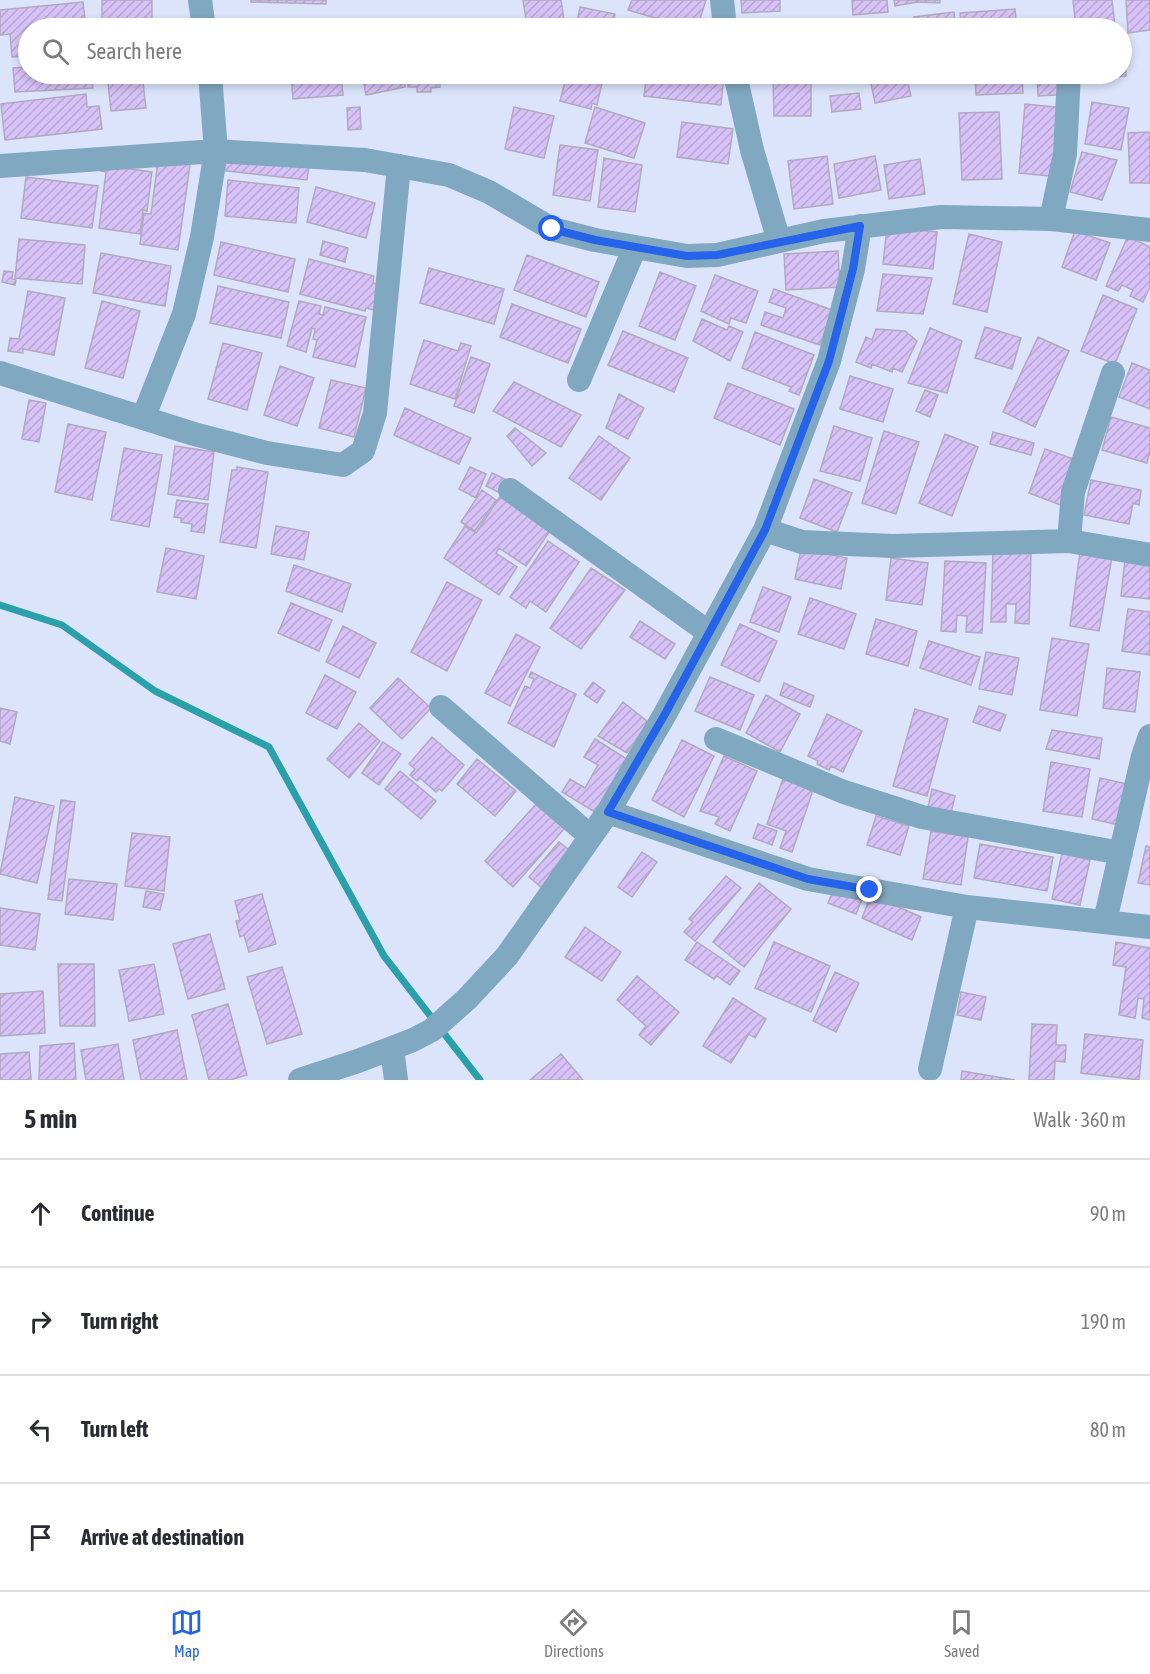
<!DOCTYPE html>
<meta charset="utf-8">
<style>
body{margin:0;font-family:"Asap Condensed",sans-serif;background:#f7f7f7;color:#2b2b33}
.stop{position:absolute;width:18px;height:18px;margin:-14px;border:4px solid #2563eb;border-radius:50%;background:#fff}
.stop.end{background:#2563eb;border-color:#fff;box-shadow:0 2px 6px #0008}
.list{margin:0;padding:0;list-style:none}
h2{display:flex;justify-content:space-between;align-items:center;height:78px;margin:0;padding:0 24px;font-size:26px}
h2 small{font-size:20px;font-weight:400;color:#7c7c81}
.list li{display:grid;grid-template-columns:39px 1fr auto;gap:18px;align-items:center;box-sizing:border-box;height:108px;padding:0 24px;border-top:2px solid #e1e1e2}
.list b{display:block;font-size:22px;white-space:nowrap}
.list em{font-size:20px;font-style:normal;color:#7c7c81}
.icon{flex:none;width:33px;height:33px;fill:none;stroke:currentColor;stroke-width:2;stroke-linecap:round;stroke-linejoin:round}
.map{position:relative;flex:none;width:1150px;height:1080px;overflow:hidden}
.search{position:absolute;background:#fff;box-shadow:0 3px 9px #0003;left:18px;right:18px;top:18px;height:66px;display:flex;align-items:center;gap:15px;box-sizing:border-box;padding:0 21px;border-radius:33px;color:#7c7c81;font-size:22px}
.sheet{height:510px;background:#fff}
nav{display:flex;justify-content:space-around;align-items:center;box-sizing:border-box;height:84px;border-top:2px solid #e1e1e2;background:#fff;font-size:16px;color:#7c7c81}
nav a{display:grid;justify-items:center;gap:3px}
nav .on{color:#2563eb}
.map>svg:first-child{display:block}
.lines{fill:none;stroke-linecap:round;stroke-linejoin:round}
.stream{stroke:#29a0aa;stroke-width:7}
.building{fill:url(#building-hatch);stroke:#b2a9bf;stroke-width:1.5}
.street{stroke:#81a8c1;stroke-width:24}
.route{stroke:#2563eb;stroke-width:8}
</style>
<div class="map">
<svg width="1150" height="1080" viewBox="0 0 1150 1080">
<defs>
<pattern id="building-hatch" width="6" height="6" patternUnits="userSpaceOnUse" patternTransform="scale(1.5)"><rect width="6" height="6" fill="#d7c2f7"/><path d="M-1 1l2-2M0 6l6-6M5 7l2-2" fill="none" stroke="#b7a6d3"/></pattern>
</defs>
<rect width="100%" height="100%" fill="#dce4fb"/>
<g class="lines">
<!-- stream -->
<path class="stream" d="M0 605 62 625 155 691 269 747 384 956 480 1080"/>
</g>
<!-- building -->
<path class="building" d="M102 0H152V28H102Z
M251 0H326V4L251 2Z
M523 0H561L564 20 527 25Z
M632 0H706L697 28H689L628 10Z
M741 0H780V11L742 13Z
M852 0H887L888 12 853 15Z
M894 0H940V3L918 2 895 6Z
M1073 0H1112L1115 26 1076 28Z
M1126 0H1150V30L1128 33Z
M83 2 86 28H28V56L12 57 10 34 0 35V10Z
M580 7 615 14 612 28H576Z
M1015 9 1017 28H961L960 13Z
M954 12 956 28H916L914 17Z
M895 22 897 28H862Z
M292 23H341V28H292Z
M1122 49H1125L1126 76 1091 78V74H1122Z
M28 67V74H91L93 88 15 92 13 68Z
M107 74H142L146 108 111 111Z
M291 74H341L343 95 293 99Z
M362 74H403L405 87 366 95Z
M408 74H440V87L431 88V92H417V87H408Z
M567 74H599V77L603 78 597 105 592 103 591 109 560 101Z
M656 74H724L721 105 644 96 646 80 666 82 667 75Z
M869 74H906L911 96 875 103Z
M975 74H1022L1023 93 976 95Z
M1037 74H1073L1074 94 1038 96Z
M811 79V116H774L773 80Z
M859 93 861 109 832 112 830 96Z
M86 94 87 107 99 106 102 129 5 140 1 104Z
M1092 102 1129 108 1121 150 1085 144Z
M1025 104 1065 108 1059 177 1019 173Z
M360 107 361 129 348 130 347 108Z
M514 107 554 116 544 158 505 149Z
M595 107 645 123 634 158 585 143Z
M999 112 1002 179 962 180 959 113Z
M682 122 733 129 728 164 677 157Z
M1150 132V183H1130L1128 133Z
M560 145 598 150 590 201 553 195Z
M1082 152 1117 160 1102 200 1070 192Z
M221 155 309 165 307 180 219 170Z
M827 156 833 204 794 209 788 161Z
M875 156 881 190 839 198 834 164Z
M103 157 123 168 152 172 147 211 143 210 140 234 99 228 106 172 101 171Z
M604 158 642 165 635 212 598 207Z
M920 159 925 194 889 199 884 165Z
M158 161 190 165 178 250 140 244 144 213 151 214Z
M26 177 98 186 92 228 21 218Z
M228 180 299 188 296 223 225 216Z
M316 187 375 203 366 238 307 222Z
M887 227 937 232 933 269 883 264Z
M1075 231 1110 243 1096 280 1062 267Z
M969 234 1002 242 987 312 953 304Z
M1128 236 1150 247V287L1143 302 1130 296 1133 290 1122 285 1118 291 1106 286Z
M19 239 85 245 82 284 15 278Z
M323 241 348 248 345 262 320 255Z
M221 242 295 259 288 292 214 275Z
M838 251 840 287 786 290 784 254Z
M101 253 171 266 165 306 93 293Z
M527 255 599 282 586 317 514 290Z
M309 259 374 276 373 283 385 286 378 311 366 308 365 311 300 294Z
M429 268 504 289 494 324 420 303Z
M4 271 13 272 12 279 16 280 15 285 2 282Z
M660 272 696 286 675 340 639 326Z
M883 274 932 278 923 314 877 311Z
M715 275 758 291 746 323 731 318 729 324 701 311Z
M218 286 289 302 281 338 210 323Z
M774 289 832 310 820 345 761 325 765 312 783 318 786 308 769 302Z
M28 291 65 298 54 355 23 349V353L8 351 10 338 19 339Z
M1103 295 1137 309 1115 364 1081 351Z
M102 301 140 311 123 378 85 368Z
M299 301 321 306 319 314 323 315 325 307 366 317 355 367 313 357 317 340 313 339 315 329 312 328 306 352 287 346Z
M512 304 581 329 568 363 500 337Z
M702 319 727 330 729 326 743 332 730 361 693 341Z
M985 327 1021 338 1012 369 975 358Z
M930 328 962 341 947 393 908 383Z
M876 329 905 331 917 341 902 372 893 368 892 372 872 364 871 368 856 362 866 337 872 340Z
M623 331 688 358 674 392 608 365Z
M755 332 814 355 799 395 789 391 791 387 742 368Z
M1038 337 1069 351 1035 427 1003 412Z
M424 340 458 351 461 343 471 346 455 399 410 384Z
M223 343 262 353 247 410 208 399Z
M471 357 490 364 474 413 454 406Z
M1132 363 1150 370V409L1119 397Z
M280 366 314 378 297 426 264 415Z
M850 376 893 389 883 422 840 409Z
M331 380 366 388 354 437 319 428Z
M514 382 581 415 561 447 493 411Z
M728 383 794 409 780 445 714 418Z
M925 390 938 395 930 417 916 411Z
M619 394 644 408 628 439 606 428Z
M29 400 46 403 39 442 22 439Z
M405 408 471 438 459 464 394 435Z
M1111 417 1150 428V451L1147 463 1102 450Z
M68 424 106 432 92 500 55 492Z
M834 426 872 438 860 481 820 471Z
M515 428 546 453 532 466 507 436Z
M884 431 919 442 896 514 862 503Z
M993 432 1034 443 1031 455 990 444Z
M945 434 978 447 952 516 919 503Z
M599 436 630 458 601 500 569 478Z
M175 446 214 452 208 500 168 494Z
M124 448 162 455 149 527 111 520Z
M1045 449 1082 462 1066 507 1029 493Z
M237 467 268 472 256 548 220 542 232 470H237Z
M470 467 486 474 476 498 459 489Z
M492 473 509 481 502 494 486 486Z
M814 479 852 493 837 532 800 518Z
M1091 480 1141 490 1139 505 1133 503 1129 524 1084 515Z
M482 490 496 500 475 531 461 522Z
M501 495 552 528 526 566 499 548 496 553 517 567 499 595 444 558 465 526 476 533Z
M177 500 208 504 204 533 191 531 192 524 181 522V518L174 517Z
M276 526 309 532 304 560 271 554Z
M548 541 579 562 546 612 530 601 526 608 510 597Z
M166 548 204 556 196 599 157 592Z
M801 549 847 558 841 589 795 579Z
M993 551 1031 553 1029 624 1015 623 1016 604H1006V622H991Z
M1080 552 1112 557 1099 631 1070 626Z
M891 558 928 563 922 605 886 600Z
M1125 559 1150 562V599L1121 596Z
M945 561 986 563 982 633 966 632 967 616 957 615 956 632 941 631Z
M294 565 351 584 342 612 286 591Z
M591 568 625 590 581 649 550 628Z
M447 582 482 600 447 671 411 652Z
M763 587 791 597 779 632 750 622Z
M810 598 856 614 844 649 798 634Z
M291 603 332 620 319 651 278 633Z
M1128 609 1150 612V655L1122 651Z
M876 619 917 631 908 666 866 654Z
M640 621 675 644 665 659 630 637Z
M740 624 777 641 759 682 721 665Z
M343 626 376 643 359 678 326 662Z
M516 634 540 647 510 706 485 693Z
M1052 638 1089 644 1077 716 1040 710Z
M929 641 980 657 971 685 920 668Z
M986 652 1019 658 1012 695 979 689Z
M1107 668 1140 672 1135 712 1103 708Z
M531 672 576 694 554 747 508 723 525 686 530 688 534 679 529 677Z
M325 675 356 692 337 729 306 713Z
M710 677 754 695 740 730 695 711Z
M398 678 431 708 402 739 370 708Z
M593 682 605 691 597 703 584 694Z
M784 683 814 696 810 707 780 695Z
M766 695 800 714 780 752 746 733Z
M623 702 648 722 627 753 598 736Z
M979 706 1006 715 1000 731 973 722Z
M0 708 17 712 10 744 0 741Z
M915 709 948 719 927 796 893 786Z
M827 714 862 731 843 772 831 766 829 770 817 764 818 761 808 756Z
M359 723 380 741 349 778 327 759Z
M1052 730 1102 738 1099 759 1046 749Z
M432 737 464 765 442 791 439 789 436 792 420 778 417 781 410 775 415 769 409 764Z
M595 739 630 761 598 814 562 792 570 779 585 788 598 765 584 757Z
M682 740 714 756 684 817 652 800Z
M383 742 401 754 379 785 362 773Z
M724 756 757 771 730 831 715 824 719 817 700 811Z
M477 759 516 791 495 816 457 784Z
M1051 762 1090 769 1082 817 1043 811Z
M400 771 436 801 421 819 385 789Z
M1100 778 1127 784 1119 825 1092 819Z
M783 779 813 790 792 852 780 848 786 831 767 824Z
M932 789 955 796 951 813 928 807Z
M15 797 54 806 37 883 0 874Z
M61 800 75 802 62 901 48 899Z
M536 804 564 829 513 887 485 861Z
M876 816 909 826 900 855 867 845Z
M758 824 777 831 772 845 753 838Z
M931 831 968 837 961 885 923 879Z
M132 833 170 837 164 891 125 886Z
M559 842 572 852 542 888 529 877Z
M980 844 1053 857 1047 891 974 878Z
M1146 846 1150 847V885L1138 883Z
M642 852 657 862 632 897 618 887Z
M1062 853 1090 860 1080 905 1052 899Z
M726 876 741 888 695 941 684 932 693 922 689 919Z
M69 879 117 884 113 920 65 914Z
M759 883 791 909 744 967 713 942Z
M834 888 862 899 856 914 828 903Z
M146 891 164 894 160 910 143 907Z
M262 894 276 944 249 952 244 935 240 937 236 921 240 920 235 901Z
M871 895 921 917 912 940 862 918Z
M0 908 40 914 35 950 0 945Z
M585 927 621 952 602 981 565 957Z
M210 934 225 989 188 999 173 944Z
M697 942 740 971 730 985 717 976 714 979 685 960Z
M774 942 830 966 811 1012 755 988Z
M1116 942 1150 948V1020L1142 1018 1144 999 1138 998 1135 1018 1119 1015 1126 967 1113 965Z
M58 964H94L95 1026H60Z
M154 964 164 1014 129 1021 119 970Z
M282 967 302 1034 267 1044 247 977Z
M835 972 859 983 836 1032 813 1021Z
M637 976 679 1012 651 1045 639 1035 646 1026 617 1000Z
M43 991 45 1033 0 1036V994Z
M961 992 986 997 981 1020 957 1015Z
M733 998 766 1019 755 1038 749 1034 731 1063 703 1046Z
M228 1004 247 1075 230 1080H209L192 1015Z
M1032 1024 1057 1025 1056 1045H1066L1065 1062 1055 1061 1054 1080H1029Z
M177 1030 187 1080H141L133 1040Z
M1085 1034 1143 1040 1139 1080 1081 1073Z
M74 1043 76 1080H39L40 1046Z
M118 1044 124 1080H86L81 1050Z
M29 1052 31 1080H0V1054Z
M561 1054 583 1080H530Z
M962 1071 1015 1080H961Z"/>
<g class="lines">
<!-- street -->
<path class="street" d="M200 0 204 28
M722 0 725 28
M735 74 752 150 779 241
M0 166 216 151 365 160 449 175 489 192 552 229 595 240 687 256 717 255 824 231 941 217 1051 219 1150 230
M1051 219 1065 154 1069 74
M0 373 194 434 267 453 343 465 363 451 375 413 399 166
M579 380 635 247
M144 416 184 314 202 237 216 151 210 74
M510 490 708 632
M765 530 802 542 892 546 1069 541 1150 555
M1069 541 1073 492 1113 373
M441 707 590 836
M716 739 844 792 922 817 1121 853
M608 812 808 879 967 907 1150 927
M1105 921 1143 756 1150 736
M392 1048 396 1080
M930 1069 967 907
M300 1080 358 1061 413 1040 432 1030 467 999 507 956 608 812 665 714 765 530 829 361 853 269 860 226"/>
</g>
<g class="lines">
<!-- route -->
<path class="route" d="M552 229 595 240 687 256 717 255 860 226 853 269 829 361 765 530 665 714 608 812 808 879 870 890"/>
</g>
</svg>
<div class="stop" style="left:552px;top:229px"></div>
<div class="stop end" style="left:870px;top:890px"></div>
<div class="search"><svg class="icon" aria-label="search" viewBox="0 0 24 24"><circle cx="10" cy="10" r="6"/><path d="M15 15l6 6"/></svg>Search here</div>
</div>
<section class="sheet">
<h2>5 min<small>Walk · 360 m</small></h2>
<ul class="list">
<li><svg class="icon" aria-label="ahead" viewBox="0 0 24 24"><path d="M12 20V5M6 11l6-6 6 6"/></svg><div><b>Continue</b></div><em>90 m</em></li>
<li><svg class="icon" aria-label="right" viewBox="0 0 24 24"><path d="M7 20v-9h11M14 6l5 5-5 5"/></svg><div><b>Turn right</b></div><em>190 m</em></li>
<li><svg class="icon" aria-label="left" viewBox="0 0 24 24"><path d="M17 20v-9H6M10 6l-5 5 5 5"/></svg><div><b>Turn left</b></div><em>80 m</em></li>
<li><svg class="icon" aria-label="arrive" viewBox="0 0 24 24"><path d="M6 21V4h12l-3 4 3 4H6"/></svg><div><b>Arrive at destination</b></div></li>
</ul>
</section>
<nav>
<a class="on"><svg class="icon" aria-label="map" viewBox="0 0 24 24"><path d="M3 6l6-2 6 2 6-2v14l-6 2-6-2-6 2zM9 4v14M15 6v14"/></svg>Map</a>
<a><svg class="icon" aria-label="directions" viewBox="0 0 24 24"><path d="M12 3l9 9-9 9-9-9zM9 14v-3h6M13 9l2 2-2 2"/></svg>Directions</a>
<a><svg class="icon" aria-label="saved" viewBox="0 0 24 24"><path d="M7 4h10v16l-5-4-5 4z"/></svg>Saved</a>
</nav>
